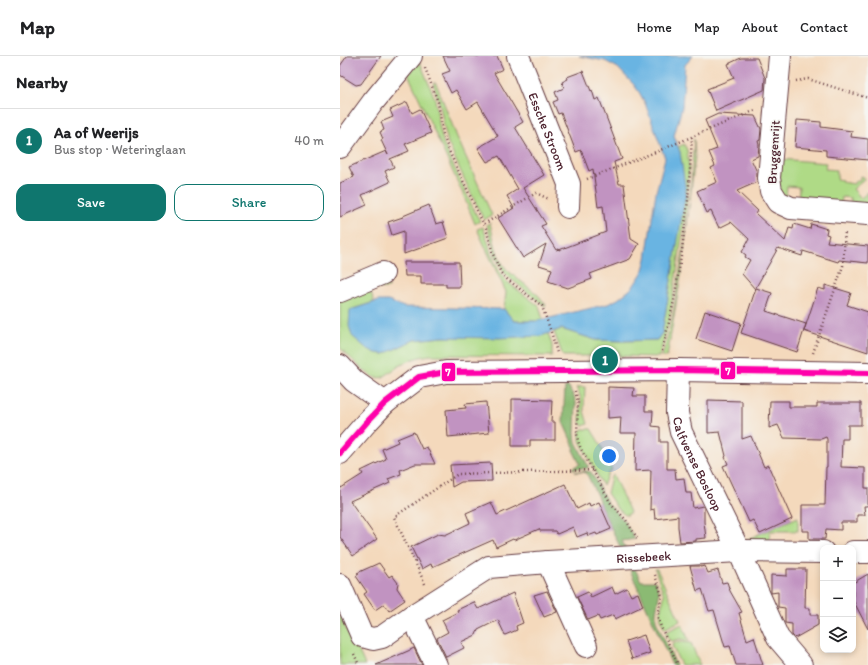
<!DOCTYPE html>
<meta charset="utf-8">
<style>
body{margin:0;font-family:Itim,sans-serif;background:#f2f2f2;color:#202124}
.controls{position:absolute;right:12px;bottom:12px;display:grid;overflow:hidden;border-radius:8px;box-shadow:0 2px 6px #0003}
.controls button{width:36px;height:36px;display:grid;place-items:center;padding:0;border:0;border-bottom:1px solid #e0e0e0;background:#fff;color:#202124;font:20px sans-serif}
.you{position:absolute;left:269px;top:400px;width:14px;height:14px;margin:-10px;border:3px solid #fff;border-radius:50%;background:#1a73e8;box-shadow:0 0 0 6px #1a73e833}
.badge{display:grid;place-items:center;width:26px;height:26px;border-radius:50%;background:#0f766e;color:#fff;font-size:13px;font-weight:700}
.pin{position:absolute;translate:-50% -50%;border:2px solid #fff;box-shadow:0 1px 4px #0006}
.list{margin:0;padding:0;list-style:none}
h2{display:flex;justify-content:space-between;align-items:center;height:52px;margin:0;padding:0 16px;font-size:17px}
h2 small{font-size:13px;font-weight:400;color:#757577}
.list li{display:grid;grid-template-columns:26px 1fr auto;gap:12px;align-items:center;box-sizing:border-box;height:64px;padding:0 16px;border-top:1px solid #e0e0e0}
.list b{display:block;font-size:15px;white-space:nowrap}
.list p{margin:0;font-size:13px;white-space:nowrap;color:#757577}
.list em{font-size:13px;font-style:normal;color:#757577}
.actions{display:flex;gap:8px;padding:12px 16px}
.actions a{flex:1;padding:9px 0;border:1px solid #0f766e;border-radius:12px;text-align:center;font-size:14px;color:#0f766e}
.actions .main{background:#0f766e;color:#fff}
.icon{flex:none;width:22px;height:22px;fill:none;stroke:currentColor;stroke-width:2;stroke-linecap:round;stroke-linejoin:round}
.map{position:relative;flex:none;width:528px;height:609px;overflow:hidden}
header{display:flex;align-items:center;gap:24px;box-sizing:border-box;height:56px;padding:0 20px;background:#fff;border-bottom:1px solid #e0e0e0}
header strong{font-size:19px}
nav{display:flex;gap:22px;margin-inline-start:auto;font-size:14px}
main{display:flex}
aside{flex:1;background:#fff}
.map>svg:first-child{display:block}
.green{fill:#afda86;stroke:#7c7c58}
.forest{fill:#8bba73;stroke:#6a6c4f}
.water{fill:#69b4e2;stroke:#5a6a86}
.building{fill:#c193c1}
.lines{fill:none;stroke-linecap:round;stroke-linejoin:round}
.minor-casing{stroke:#643b41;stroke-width:24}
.path{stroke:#643b41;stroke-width:2.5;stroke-dasharray:1 3;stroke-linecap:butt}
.minor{stroke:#fff;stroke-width:22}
.bus-1-casing{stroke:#f6f6f2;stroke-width:9}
.bus-1{stroke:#f0a;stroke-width:6}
.labels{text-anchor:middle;stroke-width:3;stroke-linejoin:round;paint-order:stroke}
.street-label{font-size:13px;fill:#4a1f2b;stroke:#f6f6f2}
.line-badge{stroke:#f6f6f2;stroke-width:1.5}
.badge-label{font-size:11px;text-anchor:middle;font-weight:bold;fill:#fff}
</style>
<header>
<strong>Map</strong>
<nav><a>Home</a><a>Map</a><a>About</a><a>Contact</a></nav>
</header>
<main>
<aside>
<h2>Nearby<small></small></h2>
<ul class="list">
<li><span class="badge">1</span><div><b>Aa of Weerijs</b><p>Bus stop · Weteringlaan</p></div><em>40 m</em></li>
</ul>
<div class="actions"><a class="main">Save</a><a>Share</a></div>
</aside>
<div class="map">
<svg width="528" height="609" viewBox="0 0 528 609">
<rect width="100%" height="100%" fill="#f6f6f2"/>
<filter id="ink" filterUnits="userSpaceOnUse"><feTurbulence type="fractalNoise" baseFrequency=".025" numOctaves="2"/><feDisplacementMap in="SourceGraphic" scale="8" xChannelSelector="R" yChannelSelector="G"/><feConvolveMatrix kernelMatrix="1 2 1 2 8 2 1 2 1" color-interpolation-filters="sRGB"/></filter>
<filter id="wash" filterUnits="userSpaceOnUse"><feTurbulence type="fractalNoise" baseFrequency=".012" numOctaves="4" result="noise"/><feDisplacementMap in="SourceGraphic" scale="16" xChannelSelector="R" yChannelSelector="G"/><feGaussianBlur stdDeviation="0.9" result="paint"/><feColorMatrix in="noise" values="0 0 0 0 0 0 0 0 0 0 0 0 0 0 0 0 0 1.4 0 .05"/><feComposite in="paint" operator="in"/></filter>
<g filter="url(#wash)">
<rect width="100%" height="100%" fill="#f4d9bc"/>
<!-- green -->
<path class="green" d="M80 6 89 28 95 43 100 73 104 89 135 156 140 165 135 168 122 136 68 18Z
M93 27H96L117 81 152 159 144 164 126 127 108 87 104 71 100 49Z
M354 83 355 101 341 220 327 301H322L332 263 345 184 350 143Z
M344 88 347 94 349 112 346 156 329 265 319 301 279 300V296H267V300H223L214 276 221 273 256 284 282 285 317 284 322 277 334 206 340 96 338 91Z
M441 103 486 107 485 113 497 114V123L502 124V126L514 128 515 125H520V120L524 121V124L513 133 521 142 528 136V153L510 152 511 142 502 141 501 151 458 148 459 131 447 130 446 142 438 134Z
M150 167C154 183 156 201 167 214L198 239 206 249 205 250 171 223 164 216 156 201 147 169Z
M143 171 149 189 151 198 160 217 166 225 199 250 203 264 196 265H174L164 253 166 236 137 173Z
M40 224 49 230V232L30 233 34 246 10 254 36 297 44 298 74 284 102 281 200 280 208 277 212 289V300L91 299C81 300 71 303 63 308 56 311 50 317 43 321 40 322 37 322 34 321 27 319 7 298 0 292V243Z
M237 331H245L244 355 248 368 243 370 240 367 241 343Z
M243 373H251L259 386 272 414 268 417 263 430 240 385V375Z
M273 419 290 456 288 459H285L277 452 267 437 271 421Z
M458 461V475H430L429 487 403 485Z
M315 513H317L340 565 326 572H324C321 565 319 559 321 552 322 548 324 544 324 539Z
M0 553 6 569 5 571 11 583 19 587 17 591 25 609H0Z
M342 568 349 585 340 583 332 585 329 584 326 578V576Z
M342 586 351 587 360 609H341L333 592 332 589 334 587Z"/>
<!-- forest -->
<path class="forest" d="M225 331H229L231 336 233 338 236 346 235 377 236 386 248 410V412L233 413V412L240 408 233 394 235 393 223 366Z
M246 415 251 416 267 446 284 465 295 483 282 485 287 496 282 495 259 446V444L246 416 244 417 243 416H235Z
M295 513 301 525H315L319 536V540L316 557V565L336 609H332L290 514Z"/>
<!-- water -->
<path class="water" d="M239 0H353L345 9 342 51 334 80 340 96 346 136 322 277 317 284 282 285 256 284 221 273 201 280 159 282 102 281 74 284 44 298 36 297 26 292 12 280 9 270 10 254 38 245H48L64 251 164 253 174 265H197L268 248 278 243 292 232 302 217 306 203 316 136 325 102 305 47 299 36 294 29 278 12 265 5Z"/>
<g id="blocks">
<!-- building -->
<path class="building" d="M7 0H41L21 28 16 29 0 19V10Z
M103 0H157L163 13 154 17 183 66 175 71 204 119 183 132 206 168 201 170 216 194 219 193V194L266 176 263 150 258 151 253 113 249 115 241 94 236 96 221 57 218 58 213 46 218 44 215 36 224 32 222 26 228 23 227 21 243 15 251 35 252 34 255 44 259 42 282 103 274 106 279 128H284L291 183 299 188 290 203 250 218 252 223 228 232 208 225 212 213 199 209 206 188 183 202 158 162 174 152 167 140 178 133 159 100 147 106 138 92 158 80 138 46 127 53 116 34 111 37 102 18 110 15Z
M401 2H417L425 22 424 34 376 55 367 33 394 22 388 8Z
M67 46 72 57 80 53 91 77 65 88 69 95 50 103 54 111 45 115 50 126 22 139 27 149 0 161V127L14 121 9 111 46 95 48 99 41 84 43 83 40 76 44 74 41 66 53 61 50 54Z
M378 58 415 60 421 73 420 84 418 85 419 89 418 100 411 103 417 116V126L397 135 418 155 416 158 445 185 449 172 453 173 454 168 470 173 471 168 487 173 486 178 489 179 487 186 528 190V207L499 204 498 206 463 195 462 200 438 192 415 233 402 218 410 204 405 201 406 199 402 196 409 183 391 166 379 172 371 155 367 157 357 135 377 126 371 112 375 110 369 96 377 93 365 64Z
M457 64 481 66V71L512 75 511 81 528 83V104L486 100V94L455 91Z
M89 149 96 168 103 166 108 182 64 198V175L52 179 48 166 63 161V160Z
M64 206H119L120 231H106V228H81V220H65Z
M485 229 511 237 507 249 528 256V296L464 275 478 232 485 234Z
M416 232 432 237 426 255 466 268 457 296 401 277Z
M365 255 401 267 392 295 356 283Z
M268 331 294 332 293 340H305V355H313L312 370 320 371V386H327V413H335L336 423 344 422 346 437H351L353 452 363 450 364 452V466L366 482 356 483V485L340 486 338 471V460L315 463 314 453 310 454 311 414 295 415 296 377H280L281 361 268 362Z
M172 343 212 344 211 366H215V384H190V390H172Z
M368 344 402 345V383L411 380 424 411 428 409 452 463 420 478 413 464 409 466 383 410 388 408 385 401 386 400 380 376 368 377Z
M430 345H449V351H477V347H521V369H508V383H502L501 411 525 412V432H528V450H524L525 459H517V466H501V474L486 473 485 483H469V475H462V449H485L486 411H487V383L486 381 481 383 444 382 438 369 429 372Z
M146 346 149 377 108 381 106 354 126 352 125 348Z
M74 376 82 393 87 391 95 408H75L60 414 61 418 48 423 50 427 10 445 37 483 13 500 0 481V430L1 432 23 418 21 415 46 403 42 393 58 386 57 383Z
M151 407 152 425 121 426 112 431 110 409Z
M225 428 237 453 249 447 250 450 259 446 271 473 257 479 256 477 248 480 247 477 237 481 233 471 217 478 215 475H200L199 473 174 484 173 483 156 491 153 484 92 511 91 508 82 513 71 491 98 478 105 479 130 467 126 457 151 446 157 459Z
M39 507 49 521 52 519 58 527 57 532 65 544 49 555 44 548 35 554 24 538 27 536 16 520 19 518 17 517Z
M350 510H360V511L365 510 368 517 378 514 382 527 387 526 390 535 402 556 399 557 407 584 414 581 423 609H396L390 590 385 591 374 554 369 555 362 533 357 535Z
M447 513H466L465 552H470V559H478V569L455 582 452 579V568L445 567V552L438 551V536L431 537V519L447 520Z
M528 518V573L513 544V527Z
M272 531 275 538 287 532 291 540 298 537 303 550 275 563 273 559 260 564 258 560 248 564 237 541 248 536 251 541Z
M207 535 217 556 204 561 194 539Z
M173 537 183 567 176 570 177 574 165 579 158 564 138 574 136 579 121 586 124 592 106 601 97 582 108 576 102 564 118 556 117 554 134 546 138 553Z
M304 579 310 597 292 603 286 585Z
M74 592 82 609H36L68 595Z"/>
</g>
</g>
<g filter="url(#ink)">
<use href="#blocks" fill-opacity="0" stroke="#643b41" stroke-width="1"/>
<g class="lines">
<!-- minor casing -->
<g class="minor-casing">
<g id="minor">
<path id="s1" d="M178 0 229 128 228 151"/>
<path d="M440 0 429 122 431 135 438 146 451 152 528 158"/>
<path d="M0 91 33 46 71 0"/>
<path d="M0 235 43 217"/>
<path d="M0 310 14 325 45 347"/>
<path id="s2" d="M338 314 337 357 341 376 399 495 438 582 461 609"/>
<path d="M0 397 26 367 45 347 79 321 106 316 338 314 528 317"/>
<path d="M513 496H528"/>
<path d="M208 506 246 590"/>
<path id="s3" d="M0 529 22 580 33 583 42 581 72 560 149 511 208 506 399 495 483 496"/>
<path d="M72 560 96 609"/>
</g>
</g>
<!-- path -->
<path class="path" d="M85 12 98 46 103 78 109 95 141 163 146 172 153 198 161 217 167 223 202 250 212 279 217 297
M456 25 468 23 528 42
M247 123 318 95 416 54
M144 168 196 137 209 143
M322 295 334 245 342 194 348 144 352 81
M473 297 503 210 505 175
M235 335 238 345 237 378 238 385 241 393 270 446 286 464 297 482
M315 519 322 540 318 555V562L321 571 338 609
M85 528 54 461 118 418 253 414
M14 598 19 609"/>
<!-- minor -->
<use href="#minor" class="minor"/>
<!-- bus-1 casing -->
<g class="bus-1-casing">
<path id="bus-1" d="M0 397 26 367 45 347 79 321 106 316 338 314 528 317"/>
</g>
<!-- bus-1 -->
<use href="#bus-1" class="bus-1"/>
</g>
</g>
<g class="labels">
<!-- street labels -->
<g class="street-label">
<text dy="5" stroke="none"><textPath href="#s1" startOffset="81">Essche Stroom</textPath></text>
<text transform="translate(433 96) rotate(-87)" y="5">Bruggenrijt</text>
<text dy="5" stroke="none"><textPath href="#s2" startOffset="98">Calfvense Bosloop</textPath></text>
<text dy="5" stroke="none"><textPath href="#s3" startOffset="359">Rissebeek</textPath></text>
</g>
</g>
<g class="line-badge">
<rect x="380" y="305" width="16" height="19" rx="4" fill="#f0a"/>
<rect x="101" y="306" width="15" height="20" rx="4" fill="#f0a"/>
</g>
<g class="badge-label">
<text x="388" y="319">7</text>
<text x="108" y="320">7</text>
</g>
</svg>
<div class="controls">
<button>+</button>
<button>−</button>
<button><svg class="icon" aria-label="layers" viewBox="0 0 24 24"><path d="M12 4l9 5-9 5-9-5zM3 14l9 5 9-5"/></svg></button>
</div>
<div class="you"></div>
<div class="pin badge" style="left:265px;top:304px">1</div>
</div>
</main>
